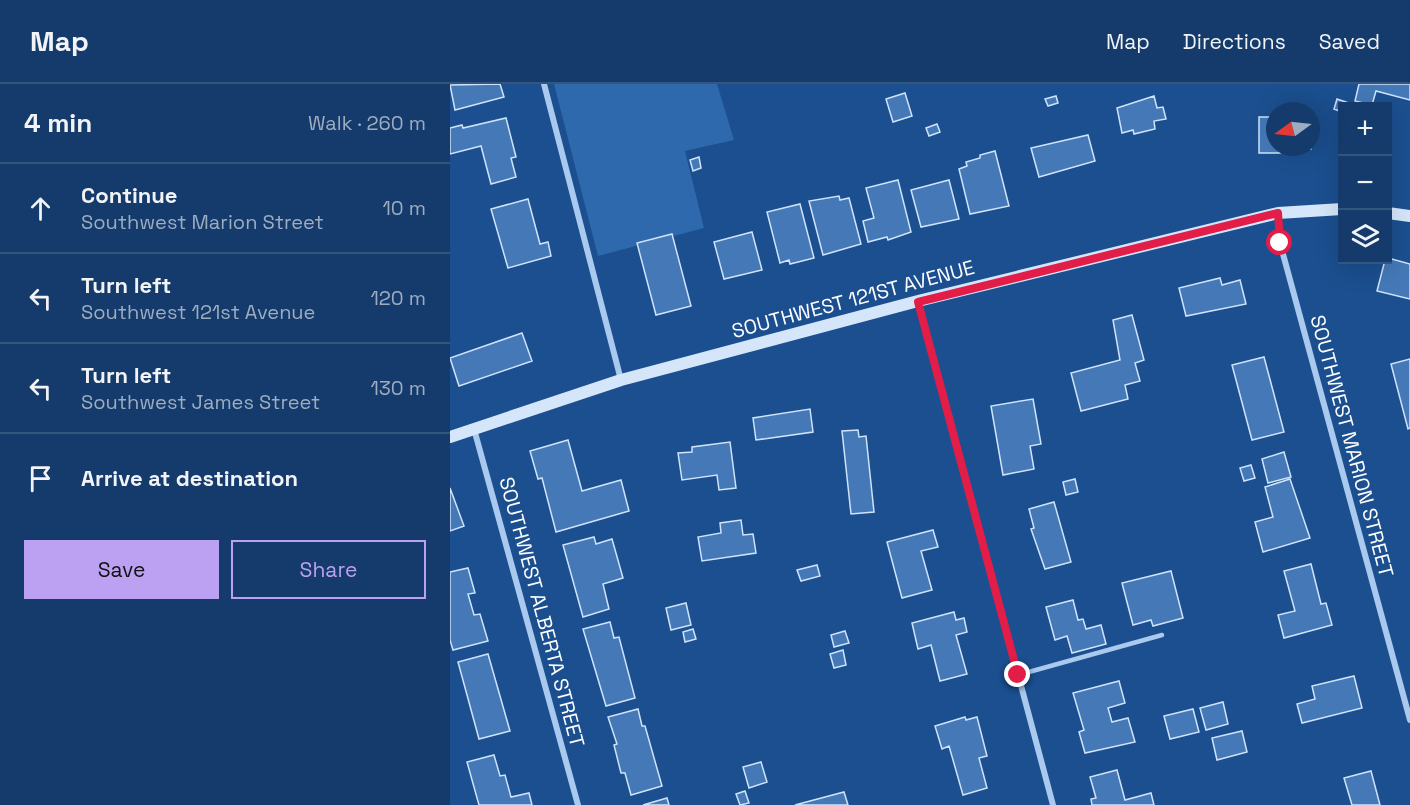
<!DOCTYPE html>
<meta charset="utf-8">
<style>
body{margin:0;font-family:"Space Grotesk",sans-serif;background:#214673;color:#f1f3f6}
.controls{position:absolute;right:18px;top:18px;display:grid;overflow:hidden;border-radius:0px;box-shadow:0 6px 24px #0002}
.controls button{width:54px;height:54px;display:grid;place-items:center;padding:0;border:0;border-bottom:2px solid #33557e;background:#143b6b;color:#f1f3f6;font:30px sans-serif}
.compass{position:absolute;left:816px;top:18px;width:54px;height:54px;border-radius:50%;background:#143b6b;box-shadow:0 6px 24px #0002;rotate:255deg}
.stop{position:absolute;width:18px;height:18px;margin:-14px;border:4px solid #e11d48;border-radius:50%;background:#fff}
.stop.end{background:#e11d48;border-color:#fff;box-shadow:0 2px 6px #0008}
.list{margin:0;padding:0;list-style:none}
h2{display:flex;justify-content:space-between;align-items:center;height:78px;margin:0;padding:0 24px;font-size:26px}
h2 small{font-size:20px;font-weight:400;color:#9dadc1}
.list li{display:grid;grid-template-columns:39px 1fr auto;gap:18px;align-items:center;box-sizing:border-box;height:90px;padding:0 24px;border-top:2px solid #33557e}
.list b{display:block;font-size:22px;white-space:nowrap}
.list p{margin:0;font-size:20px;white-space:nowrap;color:#9dadc1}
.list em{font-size:20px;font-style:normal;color:#9dadc1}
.actions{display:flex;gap:12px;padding:18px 24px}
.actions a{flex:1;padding:14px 0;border:2px solid #bca0f2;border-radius:0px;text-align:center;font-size:21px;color:#bca0f2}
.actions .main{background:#bca0f2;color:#111}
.icon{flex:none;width:33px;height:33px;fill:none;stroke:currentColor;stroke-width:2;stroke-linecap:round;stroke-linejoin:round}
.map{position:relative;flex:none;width:960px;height:721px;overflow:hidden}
header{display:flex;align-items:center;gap:36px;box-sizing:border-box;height:84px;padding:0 30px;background:#143b6b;border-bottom:2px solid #33557e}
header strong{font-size:28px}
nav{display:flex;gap:33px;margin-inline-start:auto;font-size:21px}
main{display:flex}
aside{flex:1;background:#143b6b}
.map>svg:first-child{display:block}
.green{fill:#2e69ad}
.building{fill:#4478b7;stroke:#cfe3fa;stroke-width:1.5}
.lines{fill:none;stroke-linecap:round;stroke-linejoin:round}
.lane{stroke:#a9c9ee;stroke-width:4.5}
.street{stroke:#a9c9ee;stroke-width:6}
.secondary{stroke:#d6e6fa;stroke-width:12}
.route{stroke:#e11d48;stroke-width:8}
.labels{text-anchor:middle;stroke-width:6;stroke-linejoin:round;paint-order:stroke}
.street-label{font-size:20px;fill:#fff;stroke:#1b4f8f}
</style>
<header>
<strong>Map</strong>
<nav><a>Map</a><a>Directions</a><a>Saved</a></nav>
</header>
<main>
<aside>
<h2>4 min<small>Walk · 260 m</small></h2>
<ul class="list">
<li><svg class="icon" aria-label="ahead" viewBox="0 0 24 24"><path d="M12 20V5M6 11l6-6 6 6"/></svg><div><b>Continue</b><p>Southwest Marion Street</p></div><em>10 m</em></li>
<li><svg class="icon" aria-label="left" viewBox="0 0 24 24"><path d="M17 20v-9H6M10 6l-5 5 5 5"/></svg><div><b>Turn left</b><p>Southwest 121st Avenue</p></div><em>120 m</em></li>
<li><svg class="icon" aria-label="left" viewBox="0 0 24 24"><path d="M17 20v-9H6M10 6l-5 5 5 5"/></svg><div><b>Turn left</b><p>Southwest James Street</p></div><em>130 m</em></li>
<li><svg class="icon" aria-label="arrive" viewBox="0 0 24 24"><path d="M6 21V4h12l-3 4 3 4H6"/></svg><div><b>Arrive at destination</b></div></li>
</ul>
<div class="actions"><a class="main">Save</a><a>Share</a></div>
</aside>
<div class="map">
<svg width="960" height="721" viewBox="0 0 960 721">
<rect width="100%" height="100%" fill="#1b4f8f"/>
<!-- green -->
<path class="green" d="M104 0H267L284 56 235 67 254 144 148 172Z"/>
<!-- building -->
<path class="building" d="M50 0 54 13 5 26 0 1Z
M909 0H960V16L926 7 922 21 905 17Z
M455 9 462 32 443 38 436 15Z
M606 12 608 19 598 22 595 15Z
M704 12 707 24 713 23 716 35 704 37 705 45 684 50 683 46 672 49 667 24Z
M887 15 905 21 904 22H892V28L884 25Z
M809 33H825V63H861V33V65L830 64V69H809Z
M56 34 66 73 61 74 66 93 41 100 31 62 0 70V44L12 41 13 44Z
M487 40 490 48 479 52 476 44Z
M638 51 645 77 589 93 581 64Z
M545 67 559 122 520 130 509 85 517 82 516 78 530 74V71Z
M249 73 251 84 243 87 240 76Z
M448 96 461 148 438 156 437 153 418 158 413 137 424 134 416 104Z
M499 96 509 135 471 143 461 106Z
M389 112 390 116 399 114 411 160 373 171 359 117Z
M78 115 90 160 98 158 101 172 58 184 41 125Z
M350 120 364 174 340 180 339 176 330 179 317 128Z
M302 148 312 186 274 195 264 158Z
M222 150 241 222 206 231 187 159Z
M938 174 960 180V215L927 207 935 176Z
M770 194 772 201 790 196 796 220 736 232 729 204Z
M682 231 694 276 685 279 690 297 675 301 678 315 631 327 621 289 670 276 663 236Z
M72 249 82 277 9 302 0 274Z
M814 273 834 348 802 356 782 281Z
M960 275V344L958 345 941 280Z
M583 315 591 360 580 362 584 385 553 391 541 322Z
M360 325 363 348 306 356 303 334Z
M408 346 409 353 416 352 424 428 401 430 392 347Z
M118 356 132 407 171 396 179 427 106 448 92 394 88 395 80 367Z
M280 358 286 404 269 406 267 391 232 396 228 369 242 368V363Z
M834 368 841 393 818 399 812 375Z
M801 381 805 394 794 397 790 384Z
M625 395 628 408 616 411 613 398Z
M840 395 860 454 813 468 805 438 823 433 815 403Z
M0 404 14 442 0 447Z
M604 418 621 478 595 485 581 445 584 444 579 425Z
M291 436 293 451 303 450 306 469 252 477 248 453 271 449 270 439Z
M483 446 488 463 471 467 482 506 452 514 437 458Z
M144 453 146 460 162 455 173 494 153 500 159 525 133 533 113 461Z
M861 480 871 520 876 519 882 541 834 554 828 531 845 527 834 487Z
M367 481 370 492 351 497 347 486Z
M18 484 25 509 18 510 24 531 30 530 38 557 3 566 0 556V488Z
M721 487 733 534 703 542 701 536 683 541 672 499Z
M623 516 628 536 633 535 636 545 651 541 656 560 622 569 617 552 605 556 596 523Z
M236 519 241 541 221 546 216 524Z
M504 528 506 536 514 534 517 548 506 551 517 590 490 597 481 561 468 565 462 539Z
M160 538 164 554 169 553 185 614 156 622 133 545Z
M243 545 246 555 235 558 233 548Z
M395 547 399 559 384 563 381 551Z
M393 566 396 581 384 584 380 570Z
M38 570 60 647 29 655 8 578Z
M904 592 912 624 852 639 847 620 865 615 862 602Z
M669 597 675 619 658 624 662 638 678 634 685 658 635 669 629 648 634 646 623 609Z
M773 618 778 640 756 646 750 624Z
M188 625 192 642H195L212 702 181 711 175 689H171L164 661 167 660 158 633Z
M743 625 749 648 720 655 714 632Z
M515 633 516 636 527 633 537 672 529 674 537 704 513 711 499 662 492 665 485 642Z
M792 647 797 668 767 676 762 654Z
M44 671 50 692 55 691 61 713 79 709 82 721H29L17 678Z
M311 678 317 698 299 704 293 683Z
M667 686 675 716 701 709 704 721H642L641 715 646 714 640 693Z
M921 687 930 721H902L894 694Z
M295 707 299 719 290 721 286 710Z
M394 708 398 721H345Z
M217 714 219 721H193Z"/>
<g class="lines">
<!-- lane -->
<path class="lane" d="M568 591 712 551"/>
<!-- street -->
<path class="street" d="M94 0 171 296
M828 129 830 159 960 636
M468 217 603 721
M24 345 128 721"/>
<!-- secondary -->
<path class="secondary" d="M938 129 960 132
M0 353 171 296 468 217 828 129 892 125"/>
</g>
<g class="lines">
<!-- route -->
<path class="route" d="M568 591 468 218 828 129 830 159"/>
</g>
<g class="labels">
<!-- street labels -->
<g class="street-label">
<text transform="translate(403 215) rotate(-15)" y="7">SOUTHWEST 121ST AVENUE</text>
<text transform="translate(902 362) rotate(75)" y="7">SOUTHWEST MARION STREET</text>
<text transform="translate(92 528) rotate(75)" y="7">SOUTHWEST ALBERTA STREET</text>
</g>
</g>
</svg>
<div class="controls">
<button>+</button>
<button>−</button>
<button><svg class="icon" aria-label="layers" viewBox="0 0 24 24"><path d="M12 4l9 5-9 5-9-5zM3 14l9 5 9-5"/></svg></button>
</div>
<svg class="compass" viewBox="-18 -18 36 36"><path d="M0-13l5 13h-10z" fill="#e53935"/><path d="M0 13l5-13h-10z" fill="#9dadc1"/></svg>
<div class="stop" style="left:830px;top:159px"></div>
<div class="stop end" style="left:568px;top:591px"></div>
</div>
</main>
